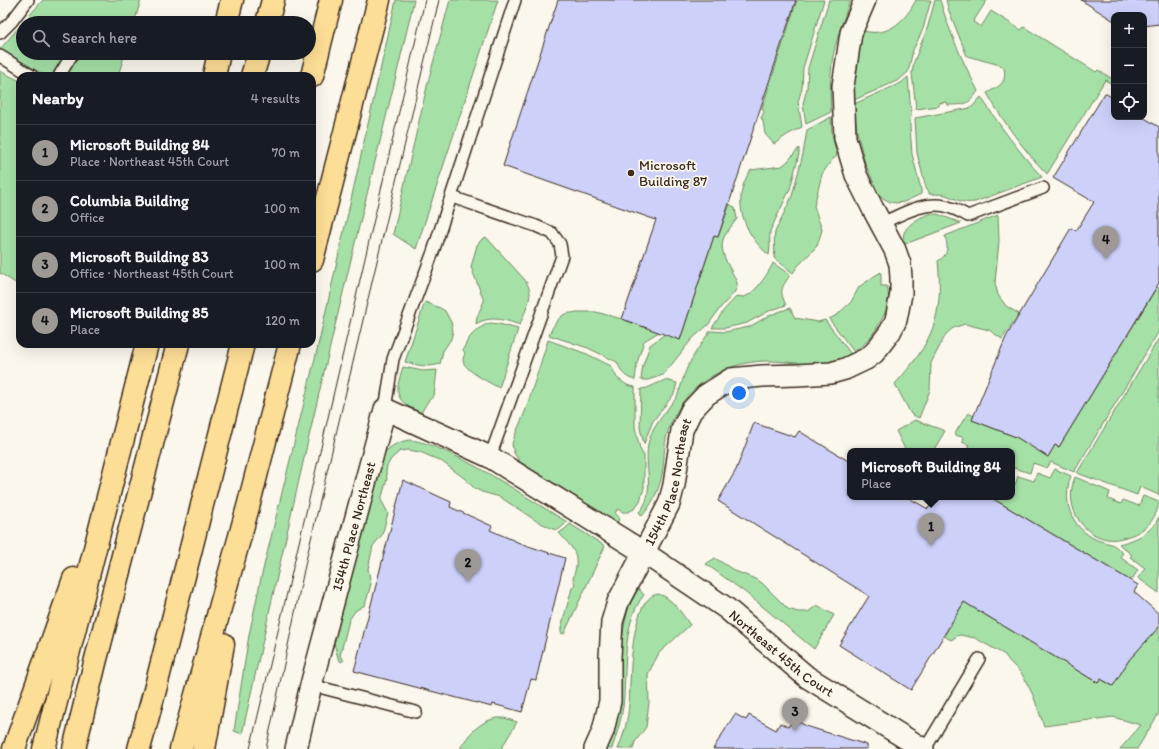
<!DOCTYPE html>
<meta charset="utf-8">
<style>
body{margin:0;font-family:Itim,sans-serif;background:#20242c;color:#f1f3f6}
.controls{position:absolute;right:12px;top:12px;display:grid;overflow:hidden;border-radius:8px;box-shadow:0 4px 16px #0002}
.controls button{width:36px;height:36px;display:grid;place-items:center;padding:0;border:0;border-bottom:1px solid #363941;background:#171b24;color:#f1f3f6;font:20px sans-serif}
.you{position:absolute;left:739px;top:393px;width:14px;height:14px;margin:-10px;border:3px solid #fff;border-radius:50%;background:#1a73e8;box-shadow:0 0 0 6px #1a73e833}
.badge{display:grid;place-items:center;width:26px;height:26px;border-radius:50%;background:#9f9995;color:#111;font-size:13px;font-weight:700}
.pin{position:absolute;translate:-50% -33px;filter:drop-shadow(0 1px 2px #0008)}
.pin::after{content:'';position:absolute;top:21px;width:14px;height:12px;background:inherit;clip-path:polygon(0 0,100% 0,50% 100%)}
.popup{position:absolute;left:847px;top:448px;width:168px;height:52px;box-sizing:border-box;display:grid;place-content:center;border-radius:8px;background:#171b24;filter:drop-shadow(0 1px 3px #0005);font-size:13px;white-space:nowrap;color:#9ea1a6}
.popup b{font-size:15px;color:#f1f3f6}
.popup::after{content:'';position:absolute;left:50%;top:100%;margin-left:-8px;border:8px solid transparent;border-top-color:#171b24}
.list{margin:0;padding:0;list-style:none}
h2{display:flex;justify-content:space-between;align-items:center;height:52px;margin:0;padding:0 16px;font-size:17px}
h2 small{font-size:13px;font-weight:400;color:#9ea1a6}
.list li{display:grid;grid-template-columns:26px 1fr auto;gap:12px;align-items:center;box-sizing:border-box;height:56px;padding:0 16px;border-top:1px solid #363941}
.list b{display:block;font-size:15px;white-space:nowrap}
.list p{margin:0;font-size:13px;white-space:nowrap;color:#9ea1a6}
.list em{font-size:13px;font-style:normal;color:#9ea1a6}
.icon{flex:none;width:22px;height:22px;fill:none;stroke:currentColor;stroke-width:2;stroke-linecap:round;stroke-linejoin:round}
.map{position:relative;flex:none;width:1159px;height:749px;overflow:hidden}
.search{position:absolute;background:#171b24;box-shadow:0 4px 16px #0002;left:16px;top:16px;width:300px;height:44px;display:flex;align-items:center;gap:10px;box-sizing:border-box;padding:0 14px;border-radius:22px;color:#9ea1a6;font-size:15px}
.panel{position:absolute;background:#171b24;box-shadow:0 4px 16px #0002;left:16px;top:72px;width:300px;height:276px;border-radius:12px}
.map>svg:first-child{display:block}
.green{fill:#a5e1a7;stroke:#708662}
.building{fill:#cdd1fa;stroke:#3b2a1e}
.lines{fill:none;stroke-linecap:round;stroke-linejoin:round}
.service-casing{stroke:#3b2a1e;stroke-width:14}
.minor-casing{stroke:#3b2a1e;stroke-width:24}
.motorway-casing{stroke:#3b2a1e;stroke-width:25}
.service{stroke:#fbf7ec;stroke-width:11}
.minor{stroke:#fbf7ec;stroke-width:21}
.motorway{stroke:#fdde96;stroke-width:22}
.tram{stroke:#3b2a1e;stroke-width:1}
.poi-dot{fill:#3b2a1e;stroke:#fbf7ec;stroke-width:1.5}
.labels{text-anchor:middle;stroke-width:3.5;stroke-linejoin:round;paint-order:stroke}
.poi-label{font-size:14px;fill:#3b2a1e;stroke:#fbf7ec;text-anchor:start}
.street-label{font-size:14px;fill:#3b2a1e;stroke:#fbf7ec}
</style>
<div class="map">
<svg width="1159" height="749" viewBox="0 0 1159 749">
<rect width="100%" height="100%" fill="#fbf7ec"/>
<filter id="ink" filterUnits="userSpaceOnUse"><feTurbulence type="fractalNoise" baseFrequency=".025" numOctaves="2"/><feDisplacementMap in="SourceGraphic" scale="8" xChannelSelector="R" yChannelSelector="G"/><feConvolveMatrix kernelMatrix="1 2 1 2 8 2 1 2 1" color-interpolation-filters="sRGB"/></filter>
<g filter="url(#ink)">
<!-- green -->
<path class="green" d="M43 0H141L134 23H23V53H125L118 76H46L0 49Z
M396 0H414C393 92 369 184 347 276 310 428 276 581 242 734L234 731 249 635 261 578 318 346Z
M450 0H498L416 249 393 234 428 82Z
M797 0H824L803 68 802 88 798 102 802 127 787 135 774 144 765 134 763 121 761 118 764 112 762 108Z
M829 0H850C844 20 835 41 832 62 830 79 830 95 831 112L806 124 803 104 807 88 808 68Z
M916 0H931L923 29 913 50 908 72 899 80 854 100C853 77 857 53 863 31 868 32 874 33 879 32 896 30 909 14 916 0Z
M935 0H940C949 32 963 62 978 91 969 105 964 105 948 105L947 102 939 103V106L916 109 912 73 914 62 928 26Z
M946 0H987L973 22 981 27 991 11 1021 30 1024 27 1096 72 1098 70 1114 80V85L1105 80 1047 174C1023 149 1004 123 987 93 999 86 1007 84 1004 68L1000 65 967 56 949 11Z
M0 71 20 81V286L0 273Z
M908 77 911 113 910 127 912 154 921 189V194L904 202 896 203 890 202 883 198 878 193 865 163 857 132 854 104 901 83Z
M981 97C999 125 1019 152 1042 177L975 202C962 204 957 199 946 195 941 194 935 194 929 194V191L926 188 917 153 915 118 971 108Z
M831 117 832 134 837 156 832 160 822 174 814 206 822 230 817 246 797 267 793 273 774 258C776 249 773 241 775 232L792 196 803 154 807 130Z
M799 148V154L790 189 770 231C769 239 771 247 769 255 744 235 730 199 751 170L782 166 788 161Z
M730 204 735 208 737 219C733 224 727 231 724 237 717 253 732 269 737 283V287L734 293 721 307 708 325 692 339 672 364 663 375 648 380H641L643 365 650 345 665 334 680 340 714 236 718 237Z
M929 214H937L961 223 905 244C897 229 918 218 929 214Z
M998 215 999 241 995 283 998 295 1006 306 1019 314 1002 339 989 330 965 324 953 328 946 334 931 363 930 390 919 418 911 414 895 384C932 343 944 317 938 261 949 255 948 246 945 236Z
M486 237 525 280C527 284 530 288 530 293 530 302 523 316 520 325 506 320 490 315 476 324L477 317 484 301 471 267 477 245 482 239Z
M773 263 790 275C781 289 779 290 786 305L769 311 747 323 725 328H712L724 310 737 296C739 296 741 297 743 297 754 296 769 272 773 263Z
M881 272V286H887C888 291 889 297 888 301 886 318 868 344 854 352L829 319 837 315 851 302 859 287 873 277Z
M1157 287 1159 288V331L1074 472 1051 462 1047 468 1033 463 1030 473 1014 468 1012 472V451H969L967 450 969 445 962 442 963 437 954 435 968 413 974 416 972 420 1016 437 1048 456 1055 445 1059 447Z
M425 302 440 308 445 311 451 322 453 331 451 339 443 351 440 364C428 368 416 365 405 362Z
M790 308 795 318 818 322 825 320 851 354C820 370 803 362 771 361 736 360 700 376 680 406 675 414 671 422 668 431 663 446 665 463 661 479 658 492 651 506 642 516L639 512C656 496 644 465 648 444 651 429 663 416 671 404 674 401 677 398 678 394 682 385 683 376 687 368 693 355 702 343 710 331L725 332 749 327 770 315Z
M577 312H596L622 319 659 332 644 341 637 363 635 380C623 377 622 372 617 362L588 348 549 335C552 328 557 318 565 314 568 313 574 313 577 312Z
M490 323 499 324 518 329 499 388C491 383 462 370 463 359 463 359 465 353 465 353L463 350C468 337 476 328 490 323Z
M1159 338V495L1140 487 1137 495 1077 473Z
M548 340 587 354 611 366 617 378 627 385 635 387V427L640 449 644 456V488L640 501 634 509 628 512H623L617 509 615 514 619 517 618 522 612 520 520 462 514 453 512 444 515 435 525 412Z
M403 367 423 371 437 370 434 396 428 401 421 413C395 401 394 394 403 367Z
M665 380 677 383 674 394 653 421 648 433 644 444 640 428 641 389 647 388Z
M915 420 945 431 933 451H906L896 431Z
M409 440C423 441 435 447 447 452 489 471 527 498 567 522L564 525 558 530 553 529 535 520 500 497 482 492 474 488 464 478 441 461 420 452 408 450 400 451 391 459 387 466 386 472 387 479 381 500 388 513 382 535 373 546 368 569 371 584 365 605 355 611 349 620 340 656 344 660 341 662 338 658 333 639 382 455C390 446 398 442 409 440Z
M1055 469 1071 476C1062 500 1070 525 1093 538 1098 541 1105 542 1111 544 1115 545 1119 550 1123 553L1120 557 1138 570 1131 581 990 497H1012V484L1015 485 1018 476 1034 481 1037 473 1050 478Z
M1075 477 1110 492 1108 499 1121 504 1123 500 1139 506 1143 496 1159 502C1156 521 1144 532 1126 537 1119 539 1114 540 1107 539 1079 534 1064 503 1075 477Z
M1159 517V593L1138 578 1145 568 1130 557 1132 555 1119 544C1137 539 1150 534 1159 517Z
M570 524 605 546 564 634 561 633V628L572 588 575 584 573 579C580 554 576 552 559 533L565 529Z
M715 558 735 571 753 578 762 583 788 609 798 612H808L817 605 834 615 814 649 746 593 706 564Z
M639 589 644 595C621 623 627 673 623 707 621 722 616 735 612 749H606C610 735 617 715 619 702 622 670 617 615 639 589Z
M658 594C672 597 682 614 690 625L659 653 648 674 649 702 646 727 635 742 633 749H618C624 735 628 719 629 704 631 682 629 598 658 594Z
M964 602 1098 683 1101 679 1112 686 1129 660 1159 627V713L1137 749H1120L1141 725 1113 717 1044 726 1033 695 1022 674 1009 661 1005 655 975 638 960 635 957 636 951 640 944 636Z
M497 718H504L517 722 501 749H460C468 734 480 721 497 718Z"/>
<!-- building -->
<path class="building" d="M558 0H796L718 237 714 236 680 340 622 319 656 220 503 166Z
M1081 0H1159V24L1144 26V15H1114V21Z
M1105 93 1114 99V117H1143L1159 127V283L1059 447 1055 445 1048 457 1016 437 972 420 1006 337 1071 228 1076 231 1094 202 1053 178Z
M754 423 795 437 799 431 850 462V497H907L928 509 935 497H990L1138 585 1134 592 1159 614V627L1129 660 1113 686 1101 679 1098 683 964 602 911 690 839 645 869 596 718 501 736 470Z
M403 480 451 502 450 507 492 526 490 530 522 544 565 558 536 680 531 679 522 712 493 704 492 707 354 671Z
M735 714 746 720 749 715 776 730 780 723 788 727 794 719 806 726 867 745V749H713Z"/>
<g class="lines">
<!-- service casing -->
<g class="service-casing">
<path id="service" d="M0 33 12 21 28 0
M0 56 32 76
M59 76 73 53
M452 197 536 226 552 233 560 244 562 256 490 457
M880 224C900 215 923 201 945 206 953 208 961 212 968 216L1043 188
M385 409 393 359 433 252 515 0
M311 685 416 712
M925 749 979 659"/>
</g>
<!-- minor casing -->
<g class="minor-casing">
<g id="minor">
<path id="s1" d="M296 749 311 685 385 409 490 457 643 552 726 608 807 677 923 749"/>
<path id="s2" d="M595 749 603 731 610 701V657L612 622 618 602 669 504 674 485 682 430 691 411 706 395 731 379 762 376 797 375 831 373 845 369 866 359 874 353 890 332 896 320 901 294V278L900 264 895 250 873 209 856 175 845 138 843 86 851 33 865 0"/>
</g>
</g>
<!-- motorway casing -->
<g class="motorway-casing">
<path id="motorway" d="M226 23 232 0
M267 23 273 0
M214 76 219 53
M252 76 259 53
M312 76 331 0
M312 260 379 0
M14 749 74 579
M44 749 147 344
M74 749 95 663 178 344
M139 749 156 686 243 344
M181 749 248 507 290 344
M204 749 223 644"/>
</g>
<!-- service -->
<use href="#service" class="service"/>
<!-- minor -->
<use href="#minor" class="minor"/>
<!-- motorway -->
<use href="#motorway" class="motorway"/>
<!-- tram -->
<path class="tram" d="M250 749 297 551 425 0
M266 749 307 556 439 0"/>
</g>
</g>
<!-- markers -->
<circle class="poi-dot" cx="631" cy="173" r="4"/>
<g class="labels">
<!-- poi labels -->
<g class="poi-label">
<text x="639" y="170">Microsoft<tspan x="639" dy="16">Building 87</tspan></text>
</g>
<!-- street labels -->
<g class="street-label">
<text dy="5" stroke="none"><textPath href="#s2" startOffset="282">154th Place Northeast</textPath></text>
<text dy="5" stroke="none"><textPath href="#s1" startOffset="230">154th Place Northeast</textPath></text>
<text dy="5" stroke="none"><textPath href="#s1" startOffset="819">Northeast 45th Court</textPath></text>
</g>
</g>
</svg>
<div class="controls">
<button>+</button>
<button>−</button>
<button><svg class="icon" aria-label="locate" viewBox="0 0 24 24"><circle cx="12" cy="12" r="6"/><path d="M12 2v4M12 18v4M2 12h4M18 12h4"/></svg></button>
</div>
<div class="you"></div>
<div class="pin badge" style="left:931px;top:546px">1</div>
<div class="popup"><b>Microsoft Building 84</b>Place</div>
<div class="pin badge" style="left:468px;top:582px">2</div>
<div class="pin badge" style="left:795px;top:731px">3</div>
<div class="pin badge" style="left:1106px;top:259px">4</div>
<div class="search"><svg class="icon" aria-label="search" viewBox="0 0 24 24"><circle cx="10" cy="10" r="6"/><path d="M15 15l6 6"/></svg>Search here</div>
<section class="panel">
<h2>Nearby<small>4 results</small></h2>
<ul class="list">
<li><span class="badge">1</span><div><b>Microsoft Building 84</b><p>Place · Northeast 45th Court</p></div><em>70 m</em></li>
<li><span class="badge">2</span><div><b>Columbia Building</b><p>Office</p></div><em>100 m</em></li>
<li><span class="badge">3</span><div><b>Microsoft Building 83</b><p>Office · Northeast 45th Court</p></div><em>100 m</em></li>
<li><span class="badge">4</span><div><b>Microsoft Building 85</b><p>Place</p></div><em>120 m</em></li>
</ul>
</section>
</div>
